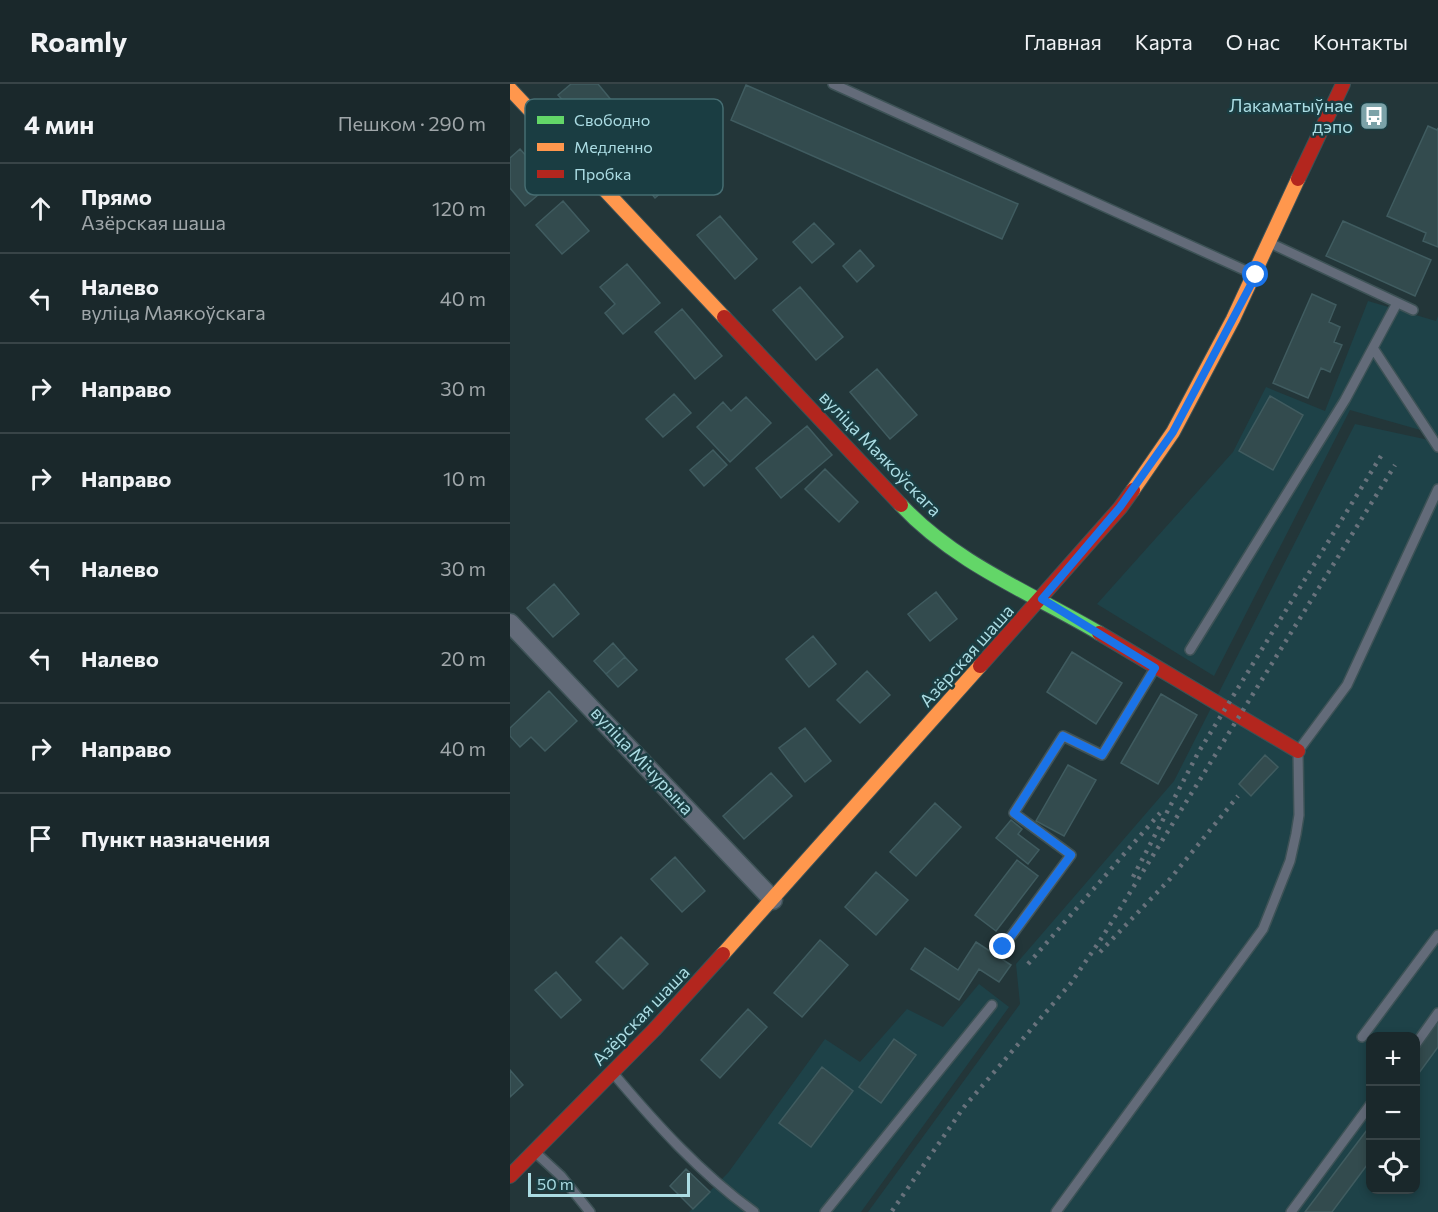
<!DOCTYPE html>
<html lang="ru">
<meta charset="utf-8">
<style>
body{margin:0;font-family:Commissioner,sans-serif;background:#273437;color:#f1f3f6}
.controls{position:absolute;right:18px;bottom:18px;display:grid;overflow:hidden;border-radius:12px;box-shadow:0 3px 9px #0003}
.controls button{width:54px;height:54px;display:grid;place-items:center;padding:0;border:0;border-bottom:2px solid #384447;background:#1a282b;color:#f1f3f6;font:30px sans-serif}
.scale{position:absolute;left:18px;bottom:15px;width:162px;box-sizing:border-box;padding-left:6px;border:3px solid #abdce3;border-top:0;font-size:16px;line-height:21px;white-space:nowrap;color:#abdce3;-webkit-text-stroke:4px #1a3d42;paint-order:stroke}
.stop{position:absolute;width:18px;height:18px;margin:-14px;border:4px solid #1a73e8;border-radius:50%;background:#fff}
.stop.end{background:#1a73e8;border-color:#fff;box-shadow:0 2px 6px #0008}
.list{margin:0;padding:0;list-style:none}
h2{display:flex;justify-content:space-between;align-items:center;height:78px;margin:0;padding:0 24px;font-size:26px}
h2 small{font-size:20px;font-weight:400;color:#9fa6a9}
.list li{display:grid;grid-template-columns:39px 1fr auto;gap:18px;align-items:center;box-sizing:border-box;height:90px;padding:0 24px;border-top:2px solid #384447}
.list b{display:block;font-size:22px;white-space:nowrap}
.list p{margin:0;font-size:20px;white-space:nowrap;color:#9fa6a9}
.list em{font-size:20px;font-style:normal;color:#9fa6a9}
.icon{flex:none;width:33px;height:33px;fill:none;stroke:currentColor;stroke-width:2;stroke-linecap:round;stroke-linejoin:round}
.map{position:relative;flex:none;width:928px;height:1128px;overflow:hidden}
header{display:flex;align-items:center;gap:36px;box-sizing:border-box;height:84px;padding:0 30px;background:#1a282b;border-bottom:2px solid #384447}
header strong{font-size:28px}
nav{display:flex;gap:33px;margin-inline-start:auto;font-size:21px}
main{display:flex}
aside{flex:1;background:#1a282b}
.map>svg:first-child{display:block}
.built{fill:#1e4248;fill-rule:evenodd}
.building{fill:#334b4e;stroke:#405c60;stroke-width:1.5}
.lines{fill:none;stroke-linecap:round;stroke-linejoin:round}
.lane-casing{stroke:#3d5256;stroke-width:12}
.street-casing{stroke:#3d5256;stroke-width:21}
.fast-casing{stroke:#3d5256;stroke-width:16}
.slow-casing{stroke:#3d5256;stroke-width:16}
.jam-casing{stroke:#3d5256;stroke-width:16}
.lane{stroke:#636b79;stroke-width:9}
.street{stroke:#636b79;stroke-width:18}
.fast{stroke:#63d668;stroke-width:14}
.slow{stroke:#ff974d;stroke-width:14}
.jam{stroke:#b3261e;stroke-width:14}
.rail{stroke:#68727c;stroke-width:4.5;stroke-dasharray:3 6;stroke-linecap:butt}
.route{stroke:#1a73e8;stroke-width:8}
.labels{text-anchor:middle;stroke-width:5;stroke-linejoin:round;paint-order:stroke}
.poi-label{font-size:18px;fill:#abdce3;stroke:#1a3d42;text-anchor:end}
.street-label{font-size:18px;fill:#abdce3;stroke:#1a3d42}
.key{fill:#1a3d42;stroke:#466d72;stroke-width:1.5}
.key-label{font-size:16px;fill:#abdce3}
</style>
<header>
<strong>Roamly</strong>
<nav><a>Главная</a><a>Карта</a><a>О нас</a><a>Контакты</a></nav>
</header>
<main>
<aside>
<h2>4 мин<small>Пешком · 290 m</small></h2>
<ul class="list">
<li><svg class="icon" aria-label="ahead" viewBox="0 0 24 24"><path d="M12 20V5M6 11l6-6 6 6"/></svg><div><b>Прямо</b><p>Азёрская шаша</p></div><em>120 m</em></li>
<li><svg class="icon" aria-label="left" viewBox="0 0 24 24"><path d="M17 20v-9H6M10 6l-5 5 5 5"/></svg><div><b>Налево</b><p>вуліца Маякоўскага</p></div><em>40 m</em></li>
<li><svg class="icon" aria-label="right" viewBox="0 0 24 24"><path d="M7 20v-9h11M14 6l5 5-5 5"/></svg><div><b>Направо</b></div><em>30 m</em></li>
<li><svg class="icon" aria-label="right" viewBox="0 0 24 24"><path d="M7 20v-9h11M14 6l5 5-5 5"/></svg><div><b>Направо</b></div><em>10 m</em></li>
<li><svg class="icon" aria-label="left" viewBox="0 0 24 24"><path d="M17 20v-9H6M10 6l-5 5 5 5"/></svg><div><b>Налево</b></div><em>30 m</em></li>
<li><svg class="icon" aria-label="left" viewBox="0 0 24 24"><path d="M17 20v-9H6M10 6l-5 5 5 5"/></svg><div><b>Налево</b></div><em>20 m</em></li>
<li><svg class="icon" aria-label="right" viewBox="0 0 24 24"><path d="M7 20v-9h11M14 6l5 5-5 5"/></svg><div><b>Направо</b></div><em>40 m</em></li>
<li><svg class="icon" aria-label="arrive" viewBox="0 0 24 24"><path d="M6 21V4h12l-3 4 3 4H6"/></svg><div><b>Пункт назначения</b></div></li>
</ul>
</aside>
<div class="map">
<svg width="928" height="1128" viewBox="0 0 928 1128">
<rect width="100%" height="100%" fill="#233639"/>
<!-- built -->
<path class="built" d="M858 217 926 237 928 232V351L840 326 704 592 587 520 723 368 756 303 815 327Z
M845 340 928 358V1128H358L510 920 506 880 664 697ZM860 952H906V1106H860Z
M469 900 499 923 351 1128H179L218 1089 315 955 350 978 397 925 433 943Z"/>
<!-- building -->
<path class="building" d="M61 0H88L102 17 75 41 48 11Z
M236 1 508 120 492 155 221 36Z
M918 42 927 46 928 44V163L913 157 916 149 877 132Z
M135 45 173 90 145 114 107 68Z
M10 65 41 100 15 122 0 104V74Z
M53 117 79 147 52 170 26 141Z
M210 132 247 175 225 195 187 151Z
M833 137 921 176 905 212 816 172Z
M304 139 324 160 302 179 283 158Z
M350 166 364 182 347 198 333 182Z
M117 180 150 219 113 250 95 229 105 220 90 203Z
M290 203 333 253 306 276 263 226Z
M802 210 826 221 819 238 830 243 824 258 832 261 820 288 811 284 798 314 763 299Z
M172 225 212 272 185 295 145 248Z
M367 285 407 331 380 355 340 308Z
M164 310 181 329 153 353 136 335Z
M760 312 793 331 763 386 729 367Z
M236 313 261 339 220 378 187 343 213 318 221 327Z
M297 342 322 371 271 414 246 384Z
M203 366 217 381 194 402 180 386Z
M315 385 348 418 329 438 295 405Z
M44 500 69 530 43 553 17 524Z
M426 508 447 535 420 557 398 530Z
M303 552 326 580 299 603 276 575Z
M103 559 115 573 96 590 84 577Z
M562 568 612 599 586 640 537 608Z
M115 573 127 586 108 603 96 590Z
M357 587 380 611 350 639 327 616Z
M39 607 67 637 35 667 21 653 10 663 0 652V644Z
M651 610 687 631 648 700 611 679Z
M295 644 321 677 295 698 269 664Z
M755 671 768 683 741 712 729 700Z
M558 681 586 696 554 752 526 737Z
M261 689 282 712 234 755 213 732Z
M425 719 451 743 406 792 380 768Z
M501 736 512 745 508 750 529 766 518 780 486 754Z
M165 773 195 807 172 828 141 795Z
M507 776 528 792 486 847 465 831Z
M366 788 398 816 366 851 335 823Z
M111 853 138 880 113 905 86 878Z
M310 856 338 881 292 933 264 909Z
M466 858 501 881 489 898 469 885 449 916 401 885 415 864 448 886Z
M46 888 71 916 51 934 25 906Z
M238 925 257 943 210 994 191 976Z
M928 936V963L906 993V966Z
M384 955 406 971 371 1019 349 1003Z
M312 983 343 1007 301 1063 269 1039Z
M0 986 13 1001 0 1013Z
M860 1042V1077L822 1128H795Z
M176 1085 200 1108 183 1125 160 1102Z"/>
<g class="lines">
<!-- lane casing -->
<g class="lane-casing">
<path id="lane" d="M323 0 741 189
M762 160 903 226
M863 264 928 363
M680 566 835 316 887 219
M493 863 561 771 504 729 553 652 592 671 645 584
M852 953 928 851
M906 960 928 929
M103 989C145 1039 191 1090 244 1128
M26 1069 51 1092 80 1128
M315 1128 482 921
M546 1128 753 845 780 777 786 750 789 731 788 667 837 601 928 405
M781 1128 860 1021"/>
</g>
<!-- street casing -->
<g class="street-casing">
<path id="street" d="M0 539 263 816"/>
</g>
<!-- fast casing -->
<g class="fast-casing">
<path id="fast" d="M391 421C445 479 521 509 589 549"/>
</g>
<!-- slow casing -->
<g class="slow-casing">
<path id="slow" d="M0 5 214 233
M623 406 663 348 723 235 788 95
M213 870 470 582"/>
</g>
<!-- jam casing -->
<g class="jam-casing">
<path id="jam" d="M788 95 833 0
M214 233 391 421
M589 549 788 667
M470 582 610 424 623 406
M0 1092 144 946 213 870"/>
</g>
<!-- lane -->
<use href="#lane" class="lane"/>
<!-- street -->
<use href="#street" class="street"/>
<!-- fast -->
<use href="#fast" class="fast"/>
<!-- slow -->
<use href="#slow" class="slow"/>
<!-- jam -->
<use href="#jam" class="jam"/>
<!-- rail -->
<path class="rail" d="M623 793 688 669 871 372
M590 868 660 795 728 712
M518 880 650 729
M382 1127 454 1023 561 899 593 852 885 381"/>
</g>
<g class="lines">
<!-- route -->
<path class="route" d="M493 863 561 771 504 729 553 652 592 671 645 584 532 515 610 423 663 348 746 191"/>
</g>
<!-- icons -->
<defs>
<g id="bus-square" transform="scale(1.5)"><rect x="-9" y="-9" width="18" height="18" rx="4" fill="#7ba2a8" stroke="#1a3d42"/><path d="M-5-6H5V4H4V6H2V4H-2V6H-4V4H-5ZM-3.5-4V0h7V-4ZM-3.5 1.2v1.5H-2V1.2ZM2 1.2v1.5H3.5V1.2Z" fill="#fff"/></g>
</defs>
<g fill-rule="evenodd">
<use href="#bus-square" x="864" y="32"/>
</g>
<g class="labels">
<!-- poi labels -->
<g class="poi-label">
<text x="843" y="28">Лакаматыўнае<tspan x="843" dy="21">дэпо</tspan></text>
</g>
<!-- street labels -->
<g class="street-label">
<text transform="translate(370 370) rotate(46)" y="6">вуліца Маякоўскага</text>
<text transform="translate(457 572) rotate(-48)" y="6">Азёрская шаша</text>
<text transform="translate(132 677) rotate(47)" y="6">вуліца Мічурына</text>
<text transform="translate(131 932) rotate(-46)" y="6">Азёрская шаша</text>
</g>
</g>
<!-- legend -->
<rect x="15" y="15" width="198" height="96" rx="9" class="key"/>
<rect x="27" y="32" width="27" height="8" fill="#63d668"/>
<rect x="27" y="59" width="27" height="8" fill="#ff974d"/>
<rect x="27" y="86" width="27" height="8" fill="#b3261e"/>
<g class="key-label">
<text x="64" y="42">Свободно</text>
<text x="64" y="69">Медленно</text>
<text x="64" y="96">Пробка</text>
</g>
</svg>
<div class="controls">
<button>+</button>
<button>−</button>
<button><svg class="icon" aria-label="locate" viewBox="0 0 24 24"><circle cx="12" cy="12" r="6"/><path d="M12 2v4M12 18v4M2 12h4M18 12h4"/></svg></button>
</div>
<div class="scale">50 m</div>
<div class="stop" style="left:746px;top:191px"></div>
<div class="stop end" style="left:493px;top:863px"></div>
</div>
</main>
